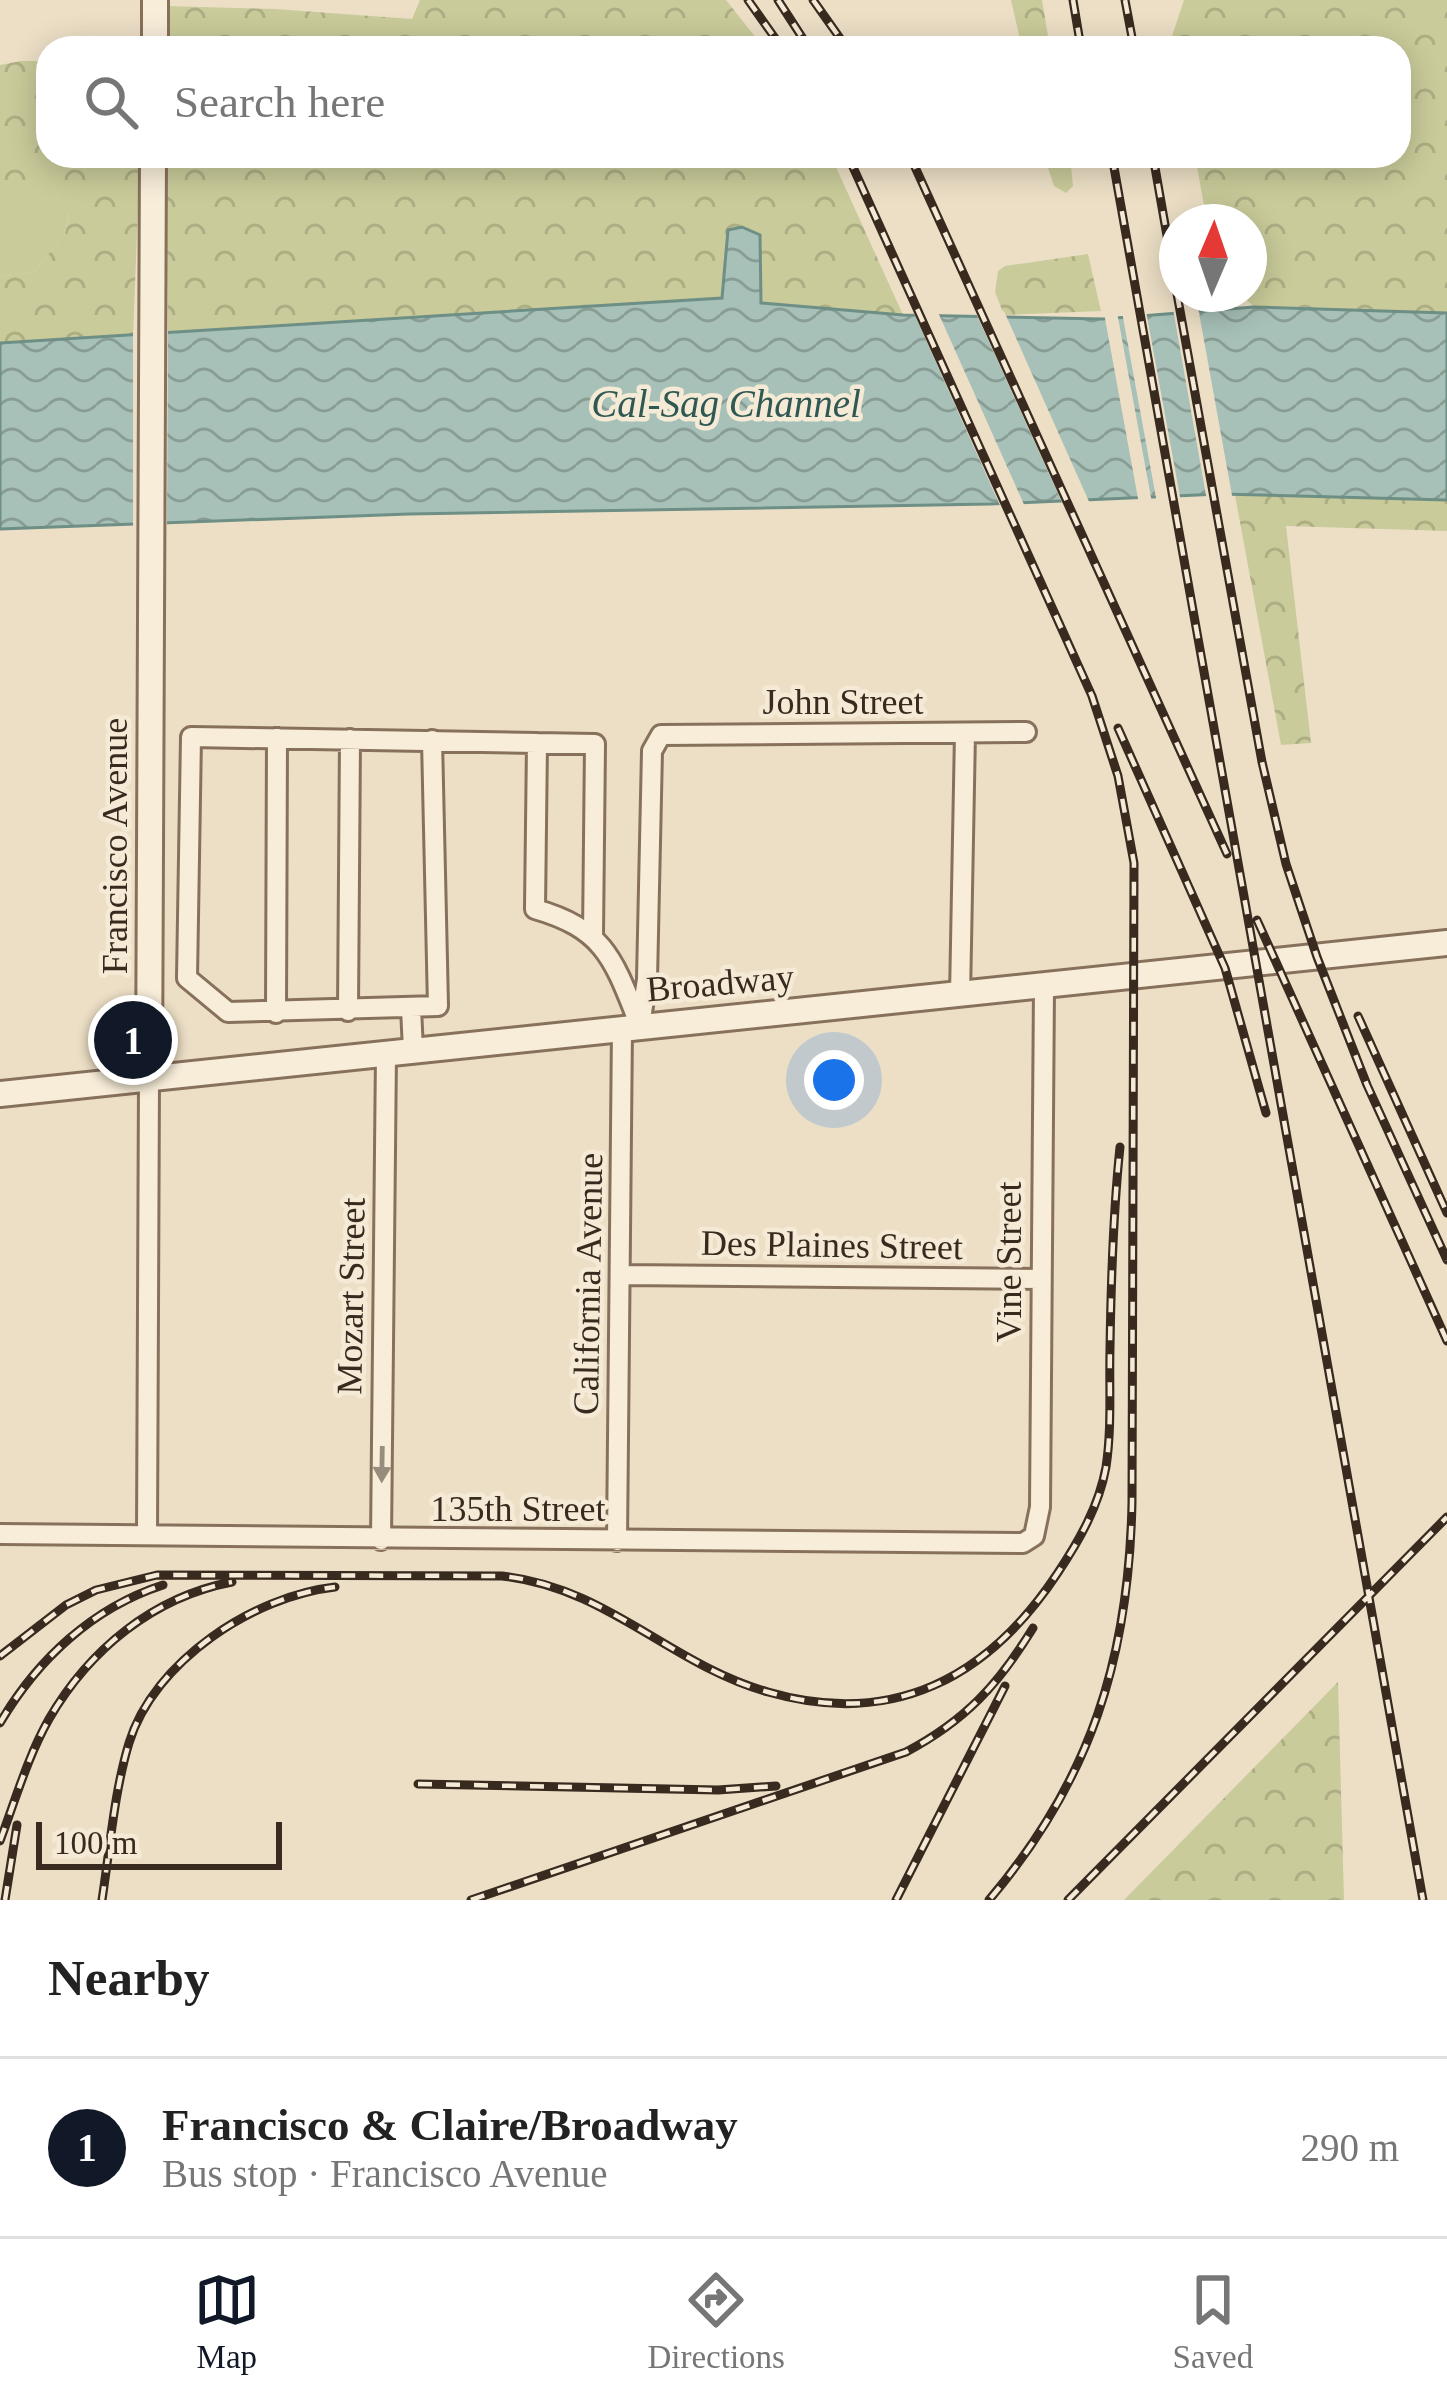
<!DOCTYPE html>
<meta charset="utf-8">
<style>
body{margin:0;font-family:Georgia,serif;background:#f6f6f6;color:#222}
.compass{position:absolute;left:1159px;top:204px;width:108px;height:108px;border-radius:50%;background:#fff;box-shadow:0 6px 30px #0003;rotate:2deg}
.scale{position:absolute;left:36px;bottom:30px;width:246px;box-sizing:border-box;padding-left:12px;border:6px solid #392a1f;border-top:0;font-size:33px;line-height:42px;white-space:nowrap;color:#392a1f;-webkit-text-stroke:9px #f5ead5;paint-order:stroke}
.you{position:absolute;left:834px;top:1080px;width:42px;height:42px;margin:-30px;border:9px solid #fff;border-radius:50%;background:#1a73e8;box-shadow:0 0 0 18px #1a73e833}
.badge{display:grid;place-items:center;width:78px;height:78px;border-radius:50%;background:#111827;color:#fff;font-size:39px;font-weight:700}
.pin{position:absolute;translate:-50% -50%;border:6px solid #fff;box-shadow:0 3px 12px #0006}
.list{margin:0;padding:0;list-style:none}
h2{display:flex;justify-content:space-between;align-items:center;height:156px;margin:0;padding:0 48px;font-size:51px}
h2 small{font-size:39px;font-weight:400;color:#767676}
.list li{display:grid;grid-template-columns:78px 1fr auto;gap:36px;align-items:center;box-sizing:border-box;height:180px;padding:0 48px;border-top:3px solid #e0e0e0}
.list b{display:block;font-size:45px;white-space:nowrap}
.list p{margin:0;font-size:39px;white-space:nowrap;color:#767676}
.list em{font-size:39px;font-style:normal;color:#767676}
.icon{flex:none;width:66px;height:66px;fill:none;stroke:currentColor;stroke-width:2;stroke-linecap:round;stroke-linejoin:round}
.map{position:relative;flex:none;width:1447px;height:1900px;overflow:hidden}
.search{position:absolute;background:#fff;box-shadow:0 6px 30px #0003;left:36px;right:36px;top:36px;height:132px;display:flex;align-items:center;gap:30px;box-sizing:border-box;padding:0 42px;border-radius:36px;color:#767676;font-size:45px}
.sheet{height:336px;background:#fff}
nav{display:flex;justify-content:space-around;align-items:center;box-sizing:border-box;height:168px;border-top:3px solid #e0e0e0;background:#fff;font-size:33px;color:#767676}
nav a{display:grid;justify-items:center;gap:6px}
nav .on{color:#111827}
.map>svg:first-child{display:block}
.green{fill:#c9cb9a}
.forest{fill:url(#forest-crowns)}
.water{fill:url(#water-waves);stroke:#6e8f85;stroke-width:3}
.pier{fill:#eddfc6}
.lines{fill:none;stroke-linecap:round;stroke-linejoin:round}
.minor-casing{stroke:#88715c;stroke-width:24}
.tertiary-casing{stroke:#88715c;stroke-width:30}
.minor{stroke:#f8edd9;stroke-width:18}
.tertiary{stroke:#f8edd9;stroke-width:24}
.rail-casing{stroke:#392a1f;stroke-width:9}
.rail{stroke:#f5ead5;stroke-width:4.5;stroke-dasharray:14;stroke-linecap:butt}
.oneway{fill:#988c7c}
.labels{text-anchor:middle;stroke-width:9;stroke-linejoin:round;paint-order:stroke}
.street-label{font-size:36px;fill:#392a1f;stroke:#f5ead5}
.water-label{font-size:39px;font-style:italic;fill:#2f5853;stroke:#f5ead5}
</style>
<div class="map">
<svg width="1447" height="1900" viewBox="0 0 1447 1900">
<defs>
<pattern id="forest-crowns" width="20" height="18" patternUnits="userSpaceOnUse" patternTransform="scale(3)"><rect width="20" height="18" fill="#c9cb9a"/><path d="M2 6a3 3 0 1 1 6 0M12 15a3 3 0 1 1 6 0" fill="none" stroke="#adae84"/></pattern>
<pattern id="water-waves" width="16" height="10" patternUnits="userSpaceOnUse" patternTransform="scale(3)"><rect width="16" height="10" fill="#a7c1b8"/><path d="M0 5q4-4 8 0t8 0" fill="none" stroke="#899d95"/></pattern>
</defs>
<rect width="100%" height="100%" fill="#eddfc6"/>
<!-- green -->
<path class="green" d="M0 191H55L69 213 65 234 34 272 0 277Z"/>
<!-- forest -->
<path class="forest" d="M420 0H726L764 48H165V6L275 9 412 19Z
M1011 0H1042L1050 48H1022Z
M1184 0H1447V313L1254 307 1241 294H1249V222H1207L1195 156H1399V48H1174L1172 36Z
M21 61H48V156H140L133 336 0 343V277L34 272 65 234 69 214 55 191H0V65Z
M166 156H831L903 315 760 303V235L728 231 722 298C537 308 353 324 168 335Z
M1044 156H1070L1073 186 1066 193 1054 186Z
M1088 254 1101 311 1004 315 995 292 998 271 1005 266Z
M1235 495 1447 500V531L1286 526 1311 743 1281 745Z
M1338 1682 1344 1900H1124Z"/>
<!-- water -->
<path class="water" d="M742 227 760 235 761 303 903 315 1103 319 1254 307 1447 313V500L1220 494 991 504 409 514 0 529V343L722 298 728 230Z"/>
<!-- pier -->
<path class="pier" d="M1198 307 1233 501H1207L1173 309Z
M912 309 937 310 1026 509 1002 510Z
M975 311H1004L1091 506 1064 507Z
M1146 311 1181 502 1157 503 1122 312Z
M1117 312 1152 503 1139 504 1104 313Z
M133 330H168L167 528H133Z"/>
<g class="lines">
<!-- minor casing -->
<g class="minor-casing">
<path id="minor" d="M432 740 438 1006 228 1012 187 978 191 737 595 744 593 935
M537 743 535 909C604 929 613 958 638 1021
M960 996 965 733
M411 1008 413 1050
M348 1011 350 739
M276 1013 277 738
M640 1026 647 979 652 751 661 735 1026 732
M622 1275 1041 1279
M0 1534 1023 1543 1034 1536 1040 1507 1044 987
M147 1535 149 1080
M381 1540 386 1053
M617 1541 622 1028"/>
</g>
<!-- tertiary casing -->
<g class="tertiary-casing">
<path id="tertiary" d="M155 48V0
M149 1080 153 156
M0 1094 1447 943"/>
</g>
<!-- minor -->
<use href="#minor" class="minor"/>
<!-- tertiary -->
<use href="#tertiary" class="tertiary"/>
<!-- rail casing -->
<g class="rail-casing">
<path id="rail" d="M748 0 782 48
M778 0 809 48
M813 0 847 48
M1073 0 1081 48
M1125 0 1134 48
M848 156 1092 696 1118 776 1134 863 1132 1502C1129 1658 1091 1780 989 1900
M910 156 1227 854
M1112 156 1423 1900
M1153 156 1177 293
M1177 294 1262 762 1286 864 1317 957 1367 1085 1447 1260
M1118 728 1225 968 1266 1113
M1257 920 1447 1341
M1358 1016 1447 1213
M0 1656 66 1605 96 1590 157 1575 502 1576C607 1587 671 1665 768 1692 893 1728 988 1678 1057 1574 1079 1541 1099 1506 1106 1467 1112 1428 1109 1387 1110 1348 1111 1280 1113 1214 1120 1147
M0 1723C37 1660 92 1608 163 1585
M418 1784 718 1790 776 1786
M0 1841C15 1801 28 1756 49 1719 89 1650 153 1597 232 1582
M5 1900 17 1825
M102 1900C110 1848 114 1793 129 1743 154 1661 254 1596 335 1587
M471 1900 906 1752C966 1720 998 1685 1033 1628
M896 1900 1005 1686
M1068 1900 1447 1517"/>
</g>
<!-- rail -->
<use href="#rail" class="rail"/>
</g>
<!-- one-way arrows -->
<defs><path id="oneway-solid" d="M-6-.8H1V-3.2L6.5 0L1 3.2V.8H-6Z" transform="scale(3)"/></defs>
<use class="oneway" href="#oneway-solid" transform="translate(382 1464) rotate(91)"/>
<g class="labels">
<!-- street labels -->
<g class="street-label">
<text x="843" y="714">John Street</text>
<text transform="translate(114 846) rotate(-90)" y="13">Francisco Avenue</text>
<text transform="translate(720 982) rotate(-5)" y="13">Broadway</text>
<text transform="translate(832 1244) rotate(1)" y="13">Des Plaines Street</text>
<text transform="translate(1008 1262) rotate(-90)" y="13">Vine Street</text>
<text transform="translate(587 1284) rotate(-89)" y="13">California Avenue</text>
<text transform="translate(350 1296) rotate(-89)" y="13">Mozart Street</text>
<text x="518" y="1521">135th Street</text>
</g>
<!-- water labels -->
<g class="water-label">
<text x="726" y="417">Cal-Sag Channel</text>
</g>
</g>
</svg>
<svg class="compass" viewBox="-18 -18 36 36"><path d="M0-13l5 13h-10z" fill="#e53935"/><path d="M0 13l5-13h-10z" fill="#767676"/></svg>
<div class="scale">100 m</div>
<div class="you"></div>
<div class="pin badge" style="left:133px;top:1040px">1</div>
<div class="search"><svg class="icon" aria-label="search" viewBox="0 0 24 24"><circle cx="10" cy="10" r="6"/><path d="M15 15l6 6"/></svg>Search here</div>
</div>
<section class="sheet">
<h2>Nearby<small></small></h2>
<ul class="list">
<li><span class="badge">1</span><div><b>Francisco &amp; Claire/Broadway</b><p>Bus stop · Francisco Avenue</p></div><em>290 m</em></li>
</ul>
</section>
<nav>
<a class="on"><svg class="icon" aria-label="map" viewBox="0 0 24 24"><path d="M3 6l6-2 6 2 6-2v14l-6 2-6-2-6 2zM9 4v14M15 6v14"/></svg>Map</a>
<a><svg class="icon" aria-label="directions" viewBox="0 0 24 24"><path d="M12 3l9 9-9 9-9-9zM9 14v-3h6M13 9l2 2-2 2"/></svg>Directions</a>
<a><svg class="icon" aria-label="saved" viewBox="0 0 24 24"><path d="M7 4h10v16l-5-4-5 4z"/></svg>Saved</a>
</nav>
